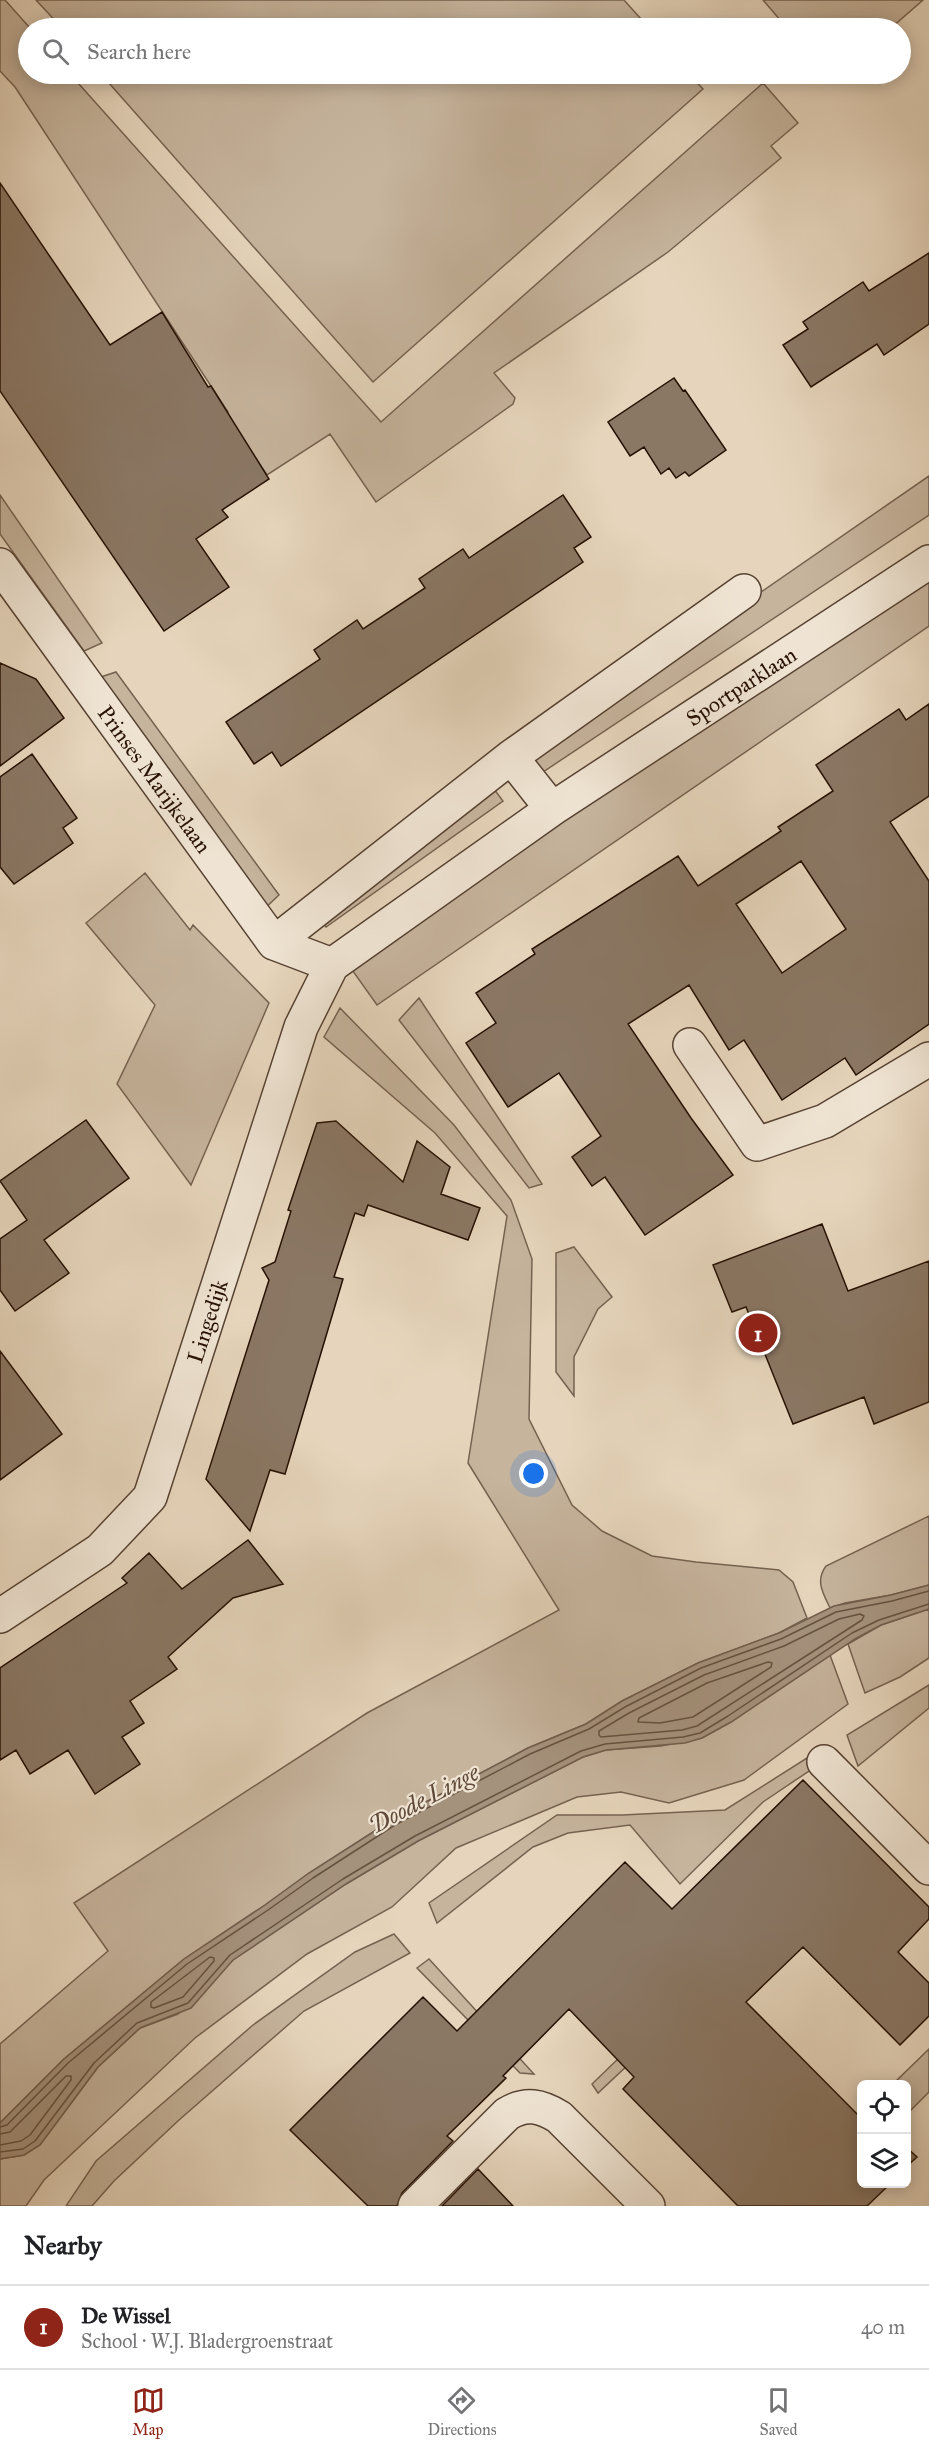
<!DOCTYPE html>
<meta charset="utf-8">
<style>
body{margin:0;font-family:"IM FELL Great Primer",serif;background:#f6f6f6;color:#202124}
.controls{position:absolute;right:18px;bottom:18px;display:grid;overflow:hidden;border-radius:9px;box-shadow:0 3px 15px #0003}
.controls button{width:54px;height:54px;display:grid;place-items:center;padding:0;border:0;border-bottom:2px solid #e0e0e0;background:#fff;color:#202124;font:30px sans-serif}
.you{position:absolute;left:534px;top:1474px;width:21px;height:21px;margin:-15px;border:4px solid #fff;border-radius:50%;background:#1a73e8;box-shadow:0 0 0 9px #1a73e833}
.badge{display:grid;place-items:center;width:39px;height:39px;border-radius:50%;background:#8f2418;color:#fff;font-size:20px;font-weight:700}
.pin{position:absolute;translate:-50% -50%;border:3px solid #fff;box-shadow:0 2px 6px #0006}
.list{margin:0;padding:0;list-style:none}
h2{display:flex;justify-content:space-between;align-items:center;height:78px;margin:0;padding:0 24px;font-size:26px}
h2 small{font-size:20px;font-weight:400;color:#757577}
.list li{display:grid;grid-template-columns:39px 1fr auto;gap:18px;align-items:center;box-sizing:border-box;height:84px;padding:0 24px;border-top:2px solid #e0e0e0}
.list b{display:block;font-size:22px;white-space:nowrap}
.list p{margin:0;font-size:20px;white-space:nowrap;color:#757577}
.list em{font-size:20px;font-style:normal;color:#757577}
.icon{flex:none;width:33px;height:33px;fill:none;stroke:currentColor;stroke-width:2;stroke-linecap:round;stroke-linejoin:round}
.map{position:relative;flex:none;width:929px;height:2206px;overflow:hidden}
.search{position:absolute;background:#fff;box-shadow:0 3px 15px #0003;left:18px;right:18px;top:18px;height:66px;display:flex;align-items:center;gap:15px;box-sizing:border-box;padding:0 21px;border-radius:33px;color:#757577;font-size:22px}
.sheet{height:162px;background:#fff}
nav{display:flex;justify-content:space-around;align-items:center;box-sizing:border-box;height:84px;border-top:2px solid #e0e0e0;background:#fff;font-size:16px;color:#757577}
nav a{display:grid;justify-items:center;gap:3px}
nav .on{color:#8f2418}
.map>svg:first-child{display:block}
.green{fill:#c6b49d;stroke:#766250;stroke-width:1.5}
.water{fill:#a5927d;stroke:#735e4d;stroke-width:1.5}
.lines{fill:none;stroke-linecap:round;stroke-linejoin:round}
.shore{stroke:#665240;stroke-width:1.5}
.building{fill:#8a7764;stroke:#271104;stroke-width:1.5;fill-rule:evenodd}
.minor-casing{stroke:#574232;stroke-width:36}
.minor{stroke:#efe4d3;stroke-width:33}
.labels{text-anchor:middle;stroke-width:4.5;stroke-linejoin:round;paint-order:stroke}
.street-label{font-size:22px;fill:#271104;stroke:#efe4d3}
.water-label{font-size:24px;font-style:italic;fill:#604b3a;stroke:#efe4d3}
</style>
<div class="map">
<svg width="929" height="2206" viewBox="0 0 929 2206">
<rect width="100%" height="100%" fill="#e6d5bc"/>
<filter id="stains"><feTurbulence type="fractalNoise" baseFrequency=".00333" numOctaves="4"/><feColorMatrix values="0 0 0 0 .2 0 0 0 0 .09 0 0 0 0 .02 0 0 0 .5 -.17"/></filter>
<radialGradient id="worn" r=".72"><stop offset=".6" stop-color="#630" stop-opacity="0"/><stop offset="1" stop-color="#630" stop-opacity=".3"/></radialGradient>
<!-- green -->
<path class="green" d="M0 0H5L30 28 28 74H70L381 422 763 83 798 123 771 146 781 158 668 252 494 373 515 398 513 404 376 502 330 434 267 475 226 413 228 412 15 87 0 71Z
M36 0H624L649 28H62Z
M763 0H923L891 28H787Z
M101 74H689L703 89 373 382Z
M929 476V515L540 774 525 755Z
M0 495 102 643 84 651 0 534Z
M929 575V626L377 1005 350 967 436 903Z
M116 672 279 895 263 910 98 678Z
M488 781 503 801 326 927 316 916Z
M145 873 190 930 193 925 269 1003 191 1185 117 1084 155 1005 86 923Z
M419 998 542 1184 529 1188 399 1020Z
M340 1008 454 1125 511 1200 532 1259 529 1419 572 1505 602 1531 652 1556 696 1562 779 1570 793 1582 807 1618 779 1633 698 1663 622 1701 586 1724 528 1748 392 1820 309 1873 265 1905 184 1959 64 2059 0 2123V2044L108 1951 74 1903 367 1713 559 1610 468 1463 507 1216 435 1133 324 1037Z
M574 1247 612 1297 598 1309 574 1357V1396L556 1372V1253Z
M929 1516V1585L891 1595 845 1603 830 1608C823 1593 815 1581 826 1566Z
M929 1609V1658L900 1677 865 1693 848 1644 881 1625Z
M830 1655 848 1704 744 1780 669 1803 621 1792 577 1797 456 1848 392 1907 307 1954 195 2038 44 2180 26 2206H0V2159L24 2155 40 2145 98 2067 140 2028 178 2014 233 1960 346 1884 418 1841 583 1757 606 1750 661 1746 702 1738 731 1722Z
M929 1685V1708L858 1766 847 1735Z
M807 1758 815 1767 763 1802 680 1884 630 1825 568 1833 533 1847 437 1923 429 1903 557 1815H622L725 1810Z
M394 1934 410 1953 304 2011 179 2120 114 2181 92 2206H66L96 2161 253 2025 355 1952Z
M429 1959 534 2074 520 2073 417 1968Z
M703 1977 713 1985 598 2093 592 2084Z
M929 2049V2092L907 2114 906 2084H893Z"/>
<!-- water -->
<path class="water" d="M929 1585V1609L881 1625 855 1639 731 1722 702 1738 685 1743 606 1750 583 1757 418 1841 346 1884 233 1960 191 2008 140 2028 98 2067 40 2145 24 2155 0 2159V2123L64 2059 184 1959 265 1905 309 1873 392 1820 528 1748 586 1724 622 1701 698 1663 779 1633 834 1606 891 1595Z"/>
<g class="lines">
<!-- shore -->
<path class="shore" d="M860 1614 864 1616 862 1620 697 1726 682 1730 601 1737 599 1735V1731L629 1713 704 1675 784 1646 839 1619Z
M768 1662 772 1663 771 1667 693 1717 660 1723 638 1722 639 1718 707 1683Z
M210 1957 214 1958V1961L183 1997 154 2008 151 2007V2002Z
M0 2127 7 2125 68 2063 187 1964 268 1910 313 1878 395 1825 530 1754 589 1729 625 1707 701 1668 781 1639 836 1612 892 1601 929 1591
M0 2134 10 2132 66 2076H71V2080L30 2135 21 2141 0 2145
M0 2152 23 2149 35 2141 94 2063 137 2023 188 2003 230 1955 343 1879 415 1836 581 1751 605 1744 683 1737 700 1733 728 1716 852 1633 879 1620 929 1604"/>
</g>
<!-- building -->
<path class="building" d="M0 183 110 345 162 312 208 387 211 386 269 479 222 510 228 517 196 539 229 587 164 631 0 391Z
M929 253V324L884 355 877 344 811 387 783 345 808 329 803 322 863 282 869 291Z
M674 378 683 391 685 390 726 450 689 476 685 472 676 478 669 468 661 474 644 447 630 456 608 422Z
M563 495 591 537 574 548 583 562 281 766 272 752 254 764 226 722 320 659 314 650 357 620 363 629 425 588 419 579 463 549 469 558Z
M0 663 36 679 64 718 0 766Z
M929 704V796L890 822 929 881V1024L856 1075 845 1058 782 1100 744 1040 729 1050 689 985 628 1024 691 1118 733 1175 645 1235 605 1177 592 1186 572 1157 601 1136 559 1073 508 1107 466 1043 496 1023 476 993 535 954 532 949 678 856 698 886 781 831 778 827 833 791 816 765 899 709 906 720ZM801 861 846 929 782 973 736 904Z
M32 754 77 818 63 828 73 843 14 884 0 867V777Z
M86 1120 129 1178 44 1240 69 1273 15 1311 0 1290V1239L27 1220 0 1181Z
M336 1121 403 1182 417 1141 450 1167 441 1194 480 1208 468 1240 368 1205 364 1216 355 1213 334 1277 343 1279 285 1474 270 1470 250 1531 206 1479 269 1280 262 1268 275 1262 291 1211 288 1210 317 1123Z
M822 1224 848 1291 929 1261V1402L874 1424 864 1397 793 1424 746 1307 732 1312 713 1265Z
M0 1351 62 1434 0 1480Z
M248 1540 283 1584 233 1598 168 1657 177 1669 130 1701 144 1723 122 1737 140 1764 95 1794 68 1750 30 1774 16 1750 0 1760V1668L127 1583 122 1578 149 1553 182 1589Z
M803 1780 929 1907V1919L898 1952 929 1983V2016L900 2045 803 1947 746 2002 861 2118V2184H890L867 2206H738L623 2089 634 2077 569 2009 503 2076 506 2078 447 2136 453 2141 402 2193 397 2206H368L290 2130 423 1997 457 2031 625 1862 672 1909Z
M906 2147 917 2157 906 2167Z
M478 2169 513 2206H442Z"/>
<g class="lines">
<!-- minor casing -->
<g class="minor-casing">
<path id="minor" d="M0 565 274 943 332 965
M511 757 552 809
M274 943 511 757 744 591
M690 1045 757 1144 825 1121 929 1059
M0 1616 100 1550 150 1497 301 1027 332 965 552 809 929 562
M824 1762 929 1868
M415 2206 507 2114C526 2102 541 2106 559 2117L648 2206"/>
</g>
<!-- minor -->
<use href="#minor" class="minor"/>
</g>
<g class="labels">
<!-- street labels -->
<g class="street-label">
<text transform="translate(741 686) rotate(-33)" y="8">Sportparklaan</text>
<text transform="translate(155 779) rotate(54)" y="8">Prinses Marijkelaan</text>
<text transform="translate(207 1321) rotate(-72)" y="8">Lingedijk</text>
</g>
<!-- water labels -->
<g class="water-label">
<text transform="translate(424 1799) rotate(-28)" y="8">Doode Linge</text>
</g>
</g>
<rect width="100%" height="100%" filter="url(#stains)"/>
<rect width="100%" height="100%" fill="url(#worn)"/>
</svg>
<div class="controls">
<button><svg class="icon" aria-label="locate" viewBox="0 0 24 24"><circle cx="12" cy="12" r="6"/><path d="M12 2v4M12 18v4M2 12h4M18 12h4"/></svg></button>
<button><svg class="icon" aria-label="layers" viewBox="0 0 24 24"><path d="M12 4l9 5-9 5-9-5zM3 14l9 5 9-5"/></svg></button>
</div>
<div class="you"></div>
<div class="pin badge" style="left:758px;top:1333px">1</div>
<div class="search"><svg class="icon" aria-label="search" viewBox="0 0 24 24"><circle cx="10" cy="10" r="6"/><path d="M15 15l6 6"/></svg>Search here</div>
</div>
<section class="sheet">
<h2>Nearby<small></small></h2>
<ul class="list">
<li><span class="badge">1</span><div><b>De Wissel</b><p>School · W.J. Bladergroenstraat</p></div><em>40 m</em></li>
</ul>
</section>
<nav>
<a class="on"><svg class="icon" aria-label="map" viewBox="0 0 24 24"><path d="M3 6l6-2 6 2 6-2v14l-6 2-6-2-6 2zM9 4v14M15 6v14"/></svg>Map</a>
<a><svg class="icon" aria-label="directions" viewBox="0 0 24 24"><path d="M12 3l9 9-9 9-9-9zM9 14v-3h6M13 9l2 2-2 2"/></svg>Directions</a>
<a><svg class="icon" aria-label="saved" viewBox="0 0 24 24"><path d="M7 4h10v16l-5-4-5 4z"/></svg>Saved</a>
</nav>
